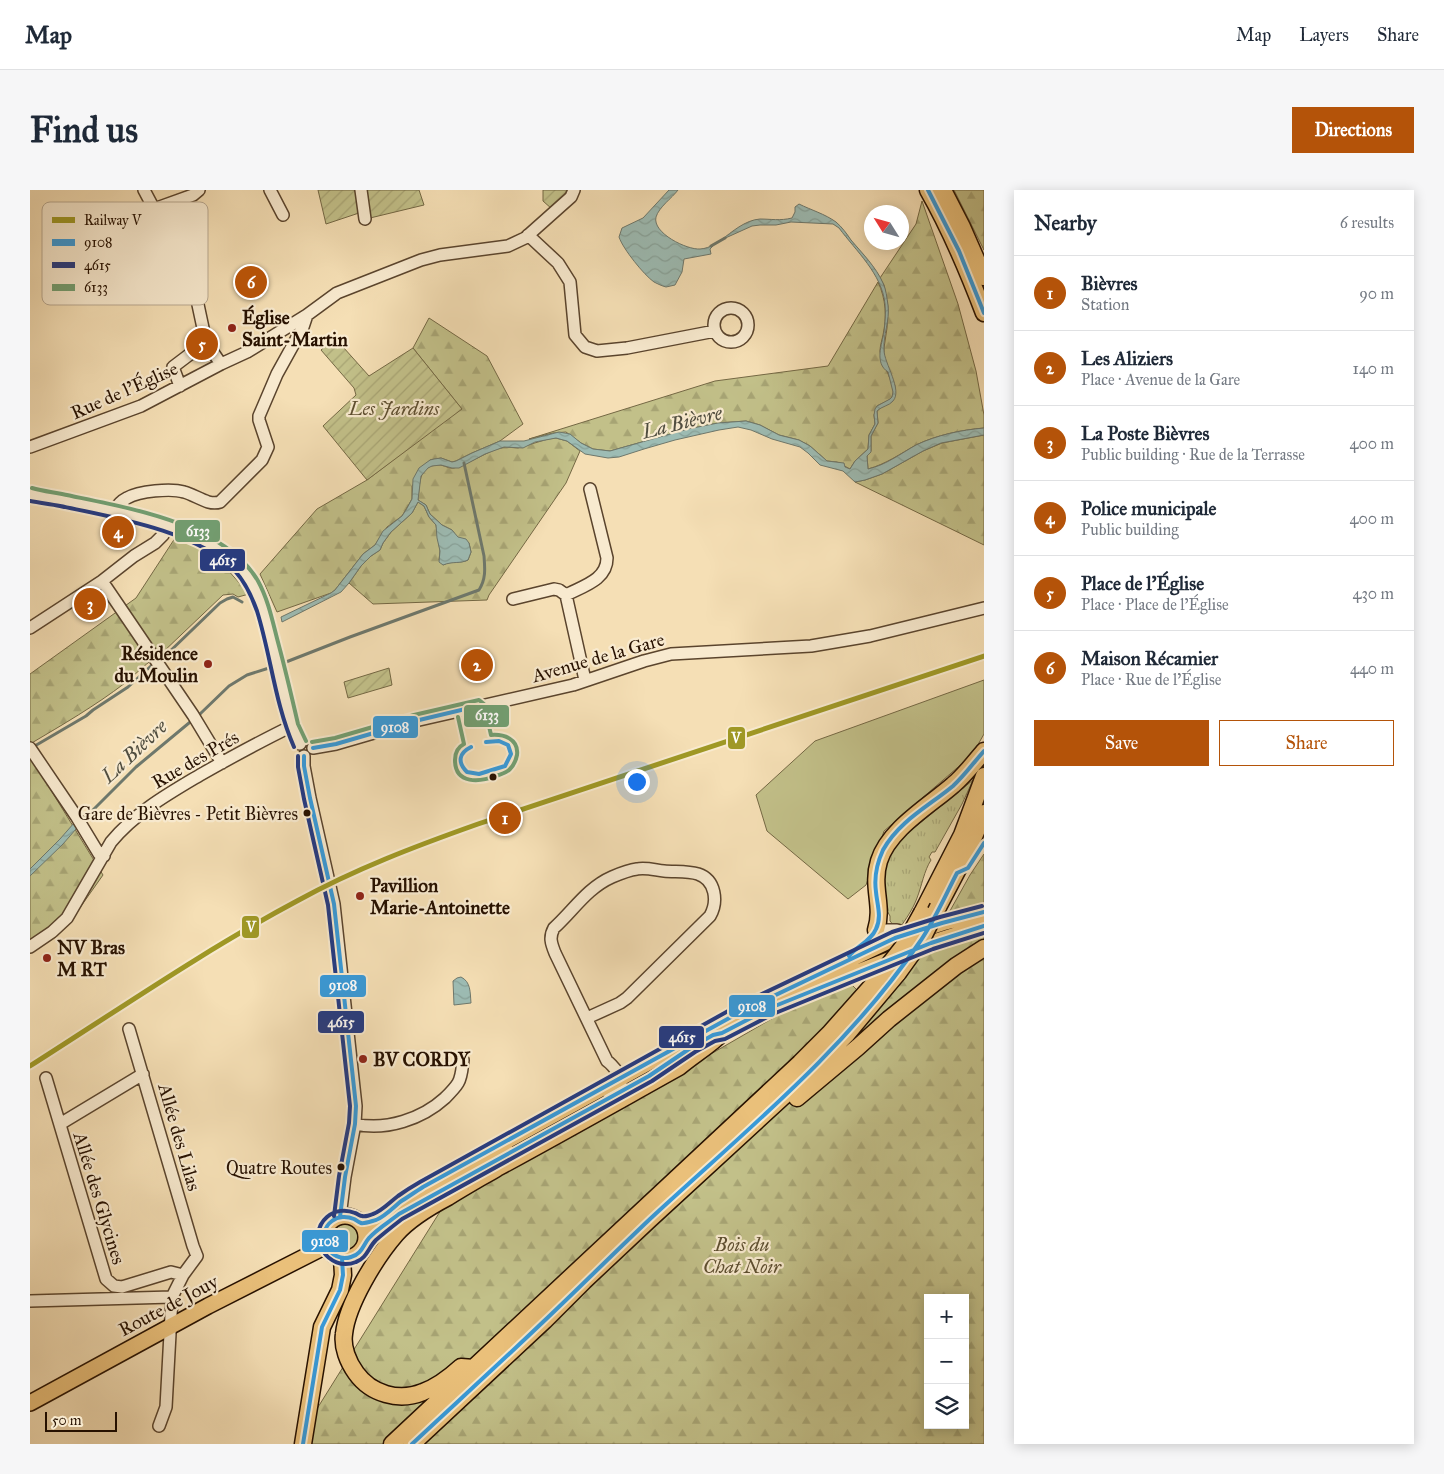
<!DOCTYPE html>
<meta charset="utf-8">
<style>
body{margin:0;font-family:"IM FELL Great Primer",serif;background:#f6f6f7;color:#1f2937}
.controls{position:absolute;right:15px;bottom:15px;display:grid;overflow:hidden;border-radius:0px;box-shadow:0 2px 12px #0003}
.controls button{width:45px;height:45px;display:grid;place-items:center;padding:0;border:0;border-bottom:1px solid #e0e1e3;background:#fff;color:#1f2937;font:25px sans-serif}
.compass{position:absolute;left:834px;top:15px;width:45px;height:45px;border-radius:50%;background:#fff;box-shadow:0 2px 12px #0003;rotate:307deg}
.scale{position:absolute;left:15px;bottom:12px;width:72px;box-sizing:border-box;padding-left:5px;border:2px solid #271100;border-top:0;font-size:14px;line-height:18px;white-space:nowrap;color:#271100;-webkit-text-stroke:4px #f8eacf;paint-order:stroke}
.you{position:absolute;left:606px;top:591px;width:18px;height:18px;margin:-12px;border:4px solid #fff;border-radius:50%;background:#1a73e8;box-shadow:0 0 0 8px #1a73e833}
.badge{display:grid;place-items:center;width:32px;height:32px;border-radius:50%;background:#b45309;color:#fff;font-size:16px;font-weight:700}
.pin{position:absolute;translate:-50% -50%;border:2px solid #fff;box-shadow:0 1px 5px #0006}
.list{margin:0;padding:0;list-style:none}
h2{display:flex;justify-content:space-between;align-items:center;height:65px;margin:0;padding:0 20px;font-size:21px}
h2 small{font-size:16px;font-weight:400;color:#747a83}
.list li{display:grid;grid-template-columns:32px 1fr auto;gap:15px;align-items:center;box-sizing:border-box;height:75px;padding:0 20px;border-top:1px solid #e0e1e3}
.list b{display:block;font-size:19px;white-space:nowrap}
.list p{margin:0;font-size:16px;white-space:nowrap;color:#747a83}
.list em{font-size:16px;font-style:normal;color:#747a83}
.actions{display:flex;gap:10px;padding:15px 20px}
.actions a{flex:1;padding:11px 0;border:1px solid #b45309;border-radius:0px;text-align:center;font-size:18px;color:#b45309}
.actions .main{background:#b45309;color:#fff}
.icon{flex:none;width:28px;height:28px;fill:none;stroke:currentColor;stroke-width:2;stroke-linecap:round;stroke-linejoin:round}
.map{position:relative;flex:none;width:954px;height:1254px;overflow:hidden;border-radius:0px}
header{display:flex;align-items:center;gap:30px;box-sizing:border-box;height:70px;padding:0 25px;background:#fff;border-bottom:1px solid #e0e1e3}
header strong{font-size:24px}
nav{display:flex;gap:28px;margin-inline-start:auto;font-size:18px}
.intro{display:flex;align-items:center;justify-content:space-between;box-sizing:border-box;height:120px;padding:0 30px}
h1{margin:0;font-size:35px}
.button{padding:12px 22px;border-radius:0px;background:#b45309;color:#fff;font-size:18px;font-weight:700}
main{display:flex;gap:30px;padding:0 30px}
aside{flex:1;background:#fff;border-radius:0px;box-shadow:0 2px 12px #0003}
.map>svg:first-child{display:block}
.grass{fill:#c2c089;stroke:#746844}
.forest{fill:url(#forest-firs);stroke:#746844;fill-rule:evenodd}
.park{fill:url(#park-tufts);stroke:#746844}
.garden{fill:url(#garden-furrows);stroke:#746844}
.water{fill:url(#water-waves);stroke:#6e786c}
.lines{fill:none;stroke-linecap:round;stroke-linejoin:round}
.stream{stroke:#6e786c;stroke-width:3}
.minor-casing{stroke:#5a442d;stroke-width:14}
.major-casing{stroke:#271100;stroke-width:18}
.highway-casing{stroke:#271100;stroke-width:19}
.minor{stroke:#f8eacf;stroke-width:11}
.major{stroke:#eac07a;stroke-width:15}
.highway{stroke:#eac07a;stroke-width:16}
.highway-bridge-casing{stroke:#271100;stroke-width:19;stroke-linecap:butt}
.highway-bridge{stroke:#eac07a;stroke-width:16}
.bus-1-casing{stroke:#f8eacf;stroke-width:8}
.bus-2-casing{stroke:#f8eacf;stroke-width:8}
.bus-3-casing{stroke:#f8eacf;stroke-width:8}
.bus-1{stroke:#389ad9;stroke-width:4}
.bus-2{stroke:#253b82;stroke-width:4}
.bus-3{stroke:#729f72;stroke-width:4}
.rail-1-casing{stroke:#f8eacf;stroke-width:9}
.rail-1{stroke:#9f9825;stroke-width:5}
.poi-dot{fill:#8f2418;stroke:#f8eacf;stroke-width:2}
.bus-dot{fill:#271100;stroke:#f8eacf;stroke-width:2}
.labels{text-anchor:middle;stroke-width:4.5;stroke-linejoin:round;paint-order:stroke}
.bus-label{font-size:18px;fill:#271100;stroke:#f8eacf;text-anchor:end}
.poi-label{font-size:19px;font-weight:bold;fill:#271100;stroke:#f8eacf;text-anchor:start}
.street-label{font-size:19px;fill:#271100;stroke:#f8eacf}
.park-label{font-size:19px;font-style:italic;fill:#5d4e30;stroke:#f8eacf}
.water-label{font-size:20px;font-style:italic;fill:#504d3f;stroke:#f8eacf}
.key{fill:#f8eacf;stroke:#b9a991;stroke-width:1}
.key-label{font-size:14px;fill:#271100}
.line-badge{stroke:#f8eacf;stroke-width:2}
.badge-label{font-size:14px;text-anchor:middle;font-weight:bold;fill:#fff}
</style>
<header>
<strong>Map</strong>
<nav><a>Map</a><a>Layers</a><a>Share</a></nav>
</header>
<div class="intro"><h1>Find us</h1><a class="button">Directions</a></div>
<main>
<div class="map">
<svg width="954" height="1254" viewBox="0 0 954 1254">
<defs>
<pattern id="forest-firs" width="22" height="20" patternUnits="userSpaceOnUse" patternTransform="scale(1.25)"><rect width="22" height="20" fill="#c2c089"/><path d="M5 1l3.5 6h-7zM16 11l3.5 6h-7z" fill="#a7a474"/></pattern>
<pattern id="park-tufts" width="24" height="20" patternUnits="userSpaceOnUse" patternTransform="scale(1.25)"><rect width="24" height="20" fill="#c2c089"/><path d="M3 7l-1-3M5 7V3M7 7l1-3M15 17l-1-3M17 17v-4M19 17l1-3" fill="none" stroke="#a7a474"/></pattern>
<pattern id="garden-furrows" width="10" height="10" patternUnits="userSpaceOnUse" patternTransform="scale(1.25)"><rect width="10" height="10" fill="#c2c089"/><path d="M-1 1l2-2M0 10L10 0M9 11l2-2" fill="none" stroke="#a7a474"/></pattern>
<pattern id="water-waves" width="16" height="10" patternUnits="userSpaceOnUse" patternTransform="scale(1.25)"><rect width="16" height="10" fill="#9dbcb4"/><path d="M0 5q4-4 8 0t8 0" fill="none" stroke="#87a199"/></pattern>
</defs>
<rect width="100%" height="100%" fill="#f5dfb5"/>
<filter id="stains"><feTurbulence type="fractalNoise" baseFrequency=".004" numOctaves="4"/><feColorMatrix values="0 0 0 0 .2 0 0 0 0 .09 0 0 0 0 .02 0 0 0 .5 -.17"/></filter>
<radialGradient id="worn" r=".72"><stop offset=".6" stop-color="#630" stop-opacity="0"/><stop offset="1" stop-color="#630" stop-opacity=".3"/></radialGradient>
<!-- grass -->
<path class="grass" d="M954 490V544L942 565 854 641 836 695 818 709 737 641 726 605 785 551Z
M302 1048a14 14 0 1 1 28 0a14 14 0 1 1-28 0Z"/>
<!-- forest -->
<path class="forest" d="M924 0H954V60Z
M892 11 928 114 946 181 954 225V238C931 240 907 245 886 255 870 264 856 274 838 279L837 266 841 261V246L848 233 847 221 851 217 862 212 865 196 854 167V158L857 138 858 117 854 95 850 88 886 34Z
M848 92C856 109 857 127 853 145 852 150 850 156 850 161 850 172 866 194 863 205 861 211 852 213 847 216L844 225 845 234 839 245 838 259 825 271 820 279 807 272 797 271 780 256 769 250 749 245 730 235 716 231 688 233 658 239 580 261 563 259 551 253 536 242 523 243 499 249 685 191 798 176Z
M399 128 457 166 493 234 470 251 442 263 426 271 422 272 411 268 400 270 382 296V309L372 326 357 337 345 355 333 364 305 400 301 403 247 422 230 384 287 319 337 290 431 218 383 158Z
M954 245V355L825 292 835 290 852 284 893 261 912 253Z
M526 248 537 251 550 261 536 293 459 405 457 410 343 414 319 393 331 376 341 366 350 360 353 353 361 342 382 323 388 312 394 316 399 327 406 335 410 361 409 370 413 375C423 370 429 374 438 370L441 362 439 353 427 347 422 340 412 335 400 324 396 315 388 310C390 296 387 275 409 275 414 275 419 279 424 278 439 274 453 264 467 259L475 257 488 258 518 249Z
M147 345 183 363 219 404 208 407 203 404 193 405 131 464C117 472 107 483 95 493 65 516 32 535 0 554V484L106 408Z
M0 566 73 685 49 719 27 743 0 762Z
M954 664V1254H265L411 1020 814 787 827 800 897 762 940 685ZM898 1108H935V1235H898Z"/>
<!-- park -->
<path class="park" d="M943 590 932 614 905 662H902L899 667 901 670C894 681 892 695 887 708 883 719 876 729 869 739L864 736 860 731V726L855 717 852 683 859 666 869 650Z"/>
<!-- garden -->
<path class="garden" d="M288 0H325L329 23 296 34Z
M336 0H389L394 15 340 28Z
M513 0H537L533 8 522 19 513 11Z
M305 148 339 186 383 158 432 219 337 290 293 236 326 205 324 198 291 160Z
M359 478 362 495 318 508 314 492Z"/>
<!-- water -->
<path class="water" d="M639 0H648C642 8 629 17 626 27 622 43 657 60 670 59 675 59 681 56 684 55L680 59 681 64 654 69 652 82 645 95 636 97C632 96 628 94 624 92 614 85 593 59 589 47L592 38 613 28Z
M769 14C781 20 795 24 806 32 812 37 817 44 821 50 832 63 846 77 853 93 856 99 857 108 858 115 860 131 853 145 854 160 854 173 873 200 863 211 859 216 852 216 847 221L848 233 841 246V262L837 266 838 279C856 275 870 264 886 255 907 245 931 240 954 238V245L911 253 893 261 852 284 835 290 825 292 813 281 790 275 778 263 770 257 742 249 721 240 708 237 689 240 645 250 614 259 589 267 578 268 555 264 537 251 526 248 505 252 493 258 474 257 455 264 429 278H422L411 275 402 276 398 278 391 286 388 310 396 315 400 324 412 335 422 340 428 347 436 349 439 353 441 362 438 370C430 374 423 371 413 375L409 372 410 361 407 348 406 335 399 327 394 316 388 312 382 323 361 342 353 353 350 360 341 366 331 376 319 393 311 402 252 432 251 427 301 403 305 400 333 364 345 355 353 341 372 326 376 320 382 309 383 289 389 278 400 270 404 269 411 268 422 272 426 271 442 263 470 251H494L529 242 540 244 551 253 563 259 580 261 658 239 688 233 716 231 730 235 749 245 769 250 780 256 797 271 814 273 815 277 820 279 825 271 838 259 839 245 845 234 844 225 845 219 847 216 860 209 862 207 863 202 858 182C844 173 852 154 854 142 855 133 856 123 855 114 852 84 826 61 809 38L803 34 761 32 746 35H730L722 36 691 50C702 42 715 30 730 29 741 29 750 31 762 28L765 22V17Z
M44 633 47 638 46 639 33 654 0 686V679L30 649Z
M431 787C441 792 440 802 441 813L424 815 423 791 427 788Z"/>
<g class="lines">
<!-- stream -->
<path class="stream" d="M681 56 695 48
M256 472 320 447 449 400C456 389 455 379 454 366L434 273
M3 557 56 526 63 520 98 497 121 476 134 467 190 413 197 409 203 407 212 412
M52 631 106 577 171 523 199 496 217 485 239 478"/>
<!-- minor casing -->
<g class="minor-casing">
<path id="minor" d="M114 0 148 64 167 110 176 152 191 174
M240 0 253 25
M331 0 335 29
M124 19 163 5 169 0
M498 45 528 73 540 92 545 145 555 157 567 161 597 158 685 141
M684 135a17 17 0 1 1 34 0a17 17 0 1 1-34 0Z
M150 196 143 177 176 152
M0 257 111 216 191 174 217 162 277 125 307 103 391 70 410 65 478 56 495 48 541 7 544 0
M0 304C9 307 20 308 30 310 48 314 67 318 85 322 128 333 176 343 209 376 231 399 237 436 245 466 251 489 257 513 262 536L270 554
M83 322C86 317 91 311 97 308 109 301 141 298 154 302 166 305 178 316 190 312L232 270 238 257 229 230V226L247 184 273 137 277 125
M72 391 163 525 192 573
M536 405C553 396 577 390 577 368L560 299
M483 409 524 399 529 400 536 405 555 490
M0 438 72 391 104 366 125 353 133 345 138 336
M0 558 46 626 69 664 74 666
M283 558 306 554 385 531 543 495 614 471 641 464 781 456 840 446 954 418
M274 566V576L280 608 304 714 326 916 325 934 315 987 310 1027
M846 740H867L876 744
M0 757 22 742 37 728 81 652C106 622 138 604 170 585 200 568 231 551 262 536
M557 828 590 813 597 808 680 726C688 712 686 690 668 684 658 681 645 682 634 681 625 680 615 677 607 679 599 680 589 684 582 687 557 698 543 721 524 738 519 747 521 753 525 763L577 871C582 874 588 883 592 888L591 893 585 899 579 908
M99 839 163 1056 167 1066 153 1085 142 1107 136 1217 129 1236
M16 888 76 1089 84 1096 92 1097 141 1082 153 1085
M30 934 113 884
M325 934C356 941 392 929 415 908 420 903 425 898 428 893 432 886 432 878 433 870
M0 1111 142 1107"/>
</g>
<!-- major casing -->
<g class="major-casing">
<path id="major" d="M743 816 901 753 954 736
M294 1047a21 21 0 1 1 42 0a21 21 0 1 1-42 0Z
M331 1033 347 1030 373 1010 393 997 712 821 865 748 912 733 954 722
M336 1051 369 1024 478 963
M0 1213 178 1116 296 1056"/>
</g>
<!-- highway casing -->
<g class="highway-casing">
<path id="highway" d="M898 0C921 40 938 81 954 123
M913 0 932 37 954 87
M908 717 940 656 954 623
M892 723 932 645 954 586
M846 740C854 716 841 697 849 671 859 639 899 616 923 595 935 585 944 573 954 561
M767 908 828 857 859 829 926 776 954 758
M444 1178 431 1177C420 1187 407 1197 393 1202 369 1212 341 1204 326 1183 318 1172 312 1157 314 1144 317 1114 346 1067 366 1044 380 1028 399 1017 418 1007 434 997 450 988 467 978 528 945 588 911 649 877 663 865 679 856 692 843
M273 1254 292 1137 310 1100 313 1085 312 1068
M362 1254 770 873 799 844 847 790
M382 1254 514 1131 554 1091 619 1030 780 882 816 845 868 783"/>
</g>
<!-- minor -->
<use href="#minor" class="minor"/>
<!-- major -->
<use href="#major" class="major"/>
<!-- highway -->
<use href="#highway" class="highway"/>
<!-- highway-bridge casing -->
<g class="highway-bridge-casing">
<path id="highway-bridge" d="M868 783 891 751 908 717
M847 790 873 757 892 723"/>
</g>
<!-- highway-bridge -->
<use href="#highway-bridge" class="highway-bridge"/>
<!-- bus-1 casing -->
<g class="bus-1-casing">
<path id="bus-1" d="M898 0 929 61 954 123
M441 557C429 563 427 572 437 582L449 584 475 576 481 564 478 555 469 551 456 552
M283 558 306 554 385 531 448 516
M274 566V576L280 608 304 714 326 916 325 934 315 987 310 1027
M954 722 912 733 865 748 712 821 393 997C385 1002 378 1007 370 1012 363 1018 354 1027 346 1030 342 1031 334 1034 331 1033 328 1032 326 1030 324 1029 317 1026 308 1026 302 1031 284 1044 300 1074 321 1067 332 1064 333 1055 339 1048 347 1039 359 1032 369 1024L619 886 662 857 683 845 692 843 740 818 901 753 954 736
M819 766C827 756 841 751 846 739 852 727 847 714 846 702 844 688 847 673 853 660 869 631 899 616 923 596 935 585 944 572 954 561
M273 1254 292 1137 310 1100 313 1085 312 1068
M382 1254C426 1213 470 1173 513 1132 549 1098 584 1063 620 1029 714 942 816 860 889 753 904 732 915 706 927 683L938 678 954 653"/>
</g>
<!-- bus-2 casing -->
<g class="bus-2-casing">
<path id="bus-2" d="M0 311C10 313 20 314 30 316 82 327 168 341 205 381 216 393 222 407 227 421 241 466 245 514 264 557
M268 566V577L274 609 298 715 320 916 319 933 309 986 304 1026
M952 716 910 727 862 742 709 815 390 992C383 996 375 1001 368 1006 360 1012 352 1021 343 1024 341 1025 335 1027 332 1026 330 1026 328 1024 325 1023 316 1019 305 1020 297 1027 275 1046 298 1083 326 1072 337 1068 338 1058 346 1050 354 1043 363 1036 372 1029L622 891 665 862 685 851 695 849 743 824 903 759 954 743"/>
</g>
<!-- bus-3 casing -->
<g class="bus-3-casing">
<path id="bus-3" d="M2 298C12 301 22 302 32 304 93 317 194 332 228 391 239 411 243 434 249 456 256 482 262 508 268 534L276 551
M282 552 305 548 384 525 449 510 454 514 461 545C474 544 489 549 487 565 486 570 483 576 480 579 477 583 471 584 466 586 450 592 425 595 425 570 425 563 428 557 434 554L428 527"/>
</g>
<!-- bus-1 -->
<use href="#bus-1" class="bus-1"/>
<!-- bus-2 -->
<use href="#bus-2" class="bus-2"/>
<!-- bus-3 -->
<use href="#bus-3" class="bus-3"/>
<!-- rail-1 casing -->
<g class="rail-1-casing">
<path id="rail-1" d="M0 876C88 820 175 760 267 711 325 679 386 656 448 634L954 466"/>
</g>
<!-- rail-1 -->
<use href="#rail-1" class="rail-1"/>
</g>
<!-- markers -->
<g class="poi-dot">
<circle cx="202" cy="138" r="5"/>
<circle cx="178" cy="474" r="5"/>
<circle cx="330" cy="706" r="5"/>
<circle cx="17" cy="768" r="5"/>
<circle cx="333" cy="869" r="5"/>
</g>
<g class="bus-dot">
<circle cx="463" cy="587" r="4.5"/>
<circle cx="277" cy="623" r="4.5"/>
<circle cx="311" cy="977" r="4.5"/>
</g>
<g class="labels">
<!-- bus labels -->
<g class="bus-label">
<text x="268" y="630">Gare de Bièvres - Petit Bièvres</text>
<text x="302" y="984">Quatre Routes</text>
</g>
<!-- poi labels -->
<g class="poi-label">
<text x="212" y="134">Église<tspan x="212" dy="22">Saint-Martin</tspan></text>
<text x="168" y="470" text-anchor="end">Résidence<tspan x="168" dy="22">du Moulin</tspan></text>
<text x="340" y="702">Pavillion<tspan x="340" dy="22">Marie-Antoinette</tspan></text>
<text x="27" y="764">NV Bras<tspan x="27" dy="22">M RT</tspan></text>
<text x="343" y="876">BV CORDY</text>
</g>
<!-- street labels -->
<g class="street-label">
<text transform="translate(94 200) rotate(-24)" y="7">Rue de l'Église</text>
<text transform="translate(568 467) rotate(-16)" y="7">Avenue de la Gare</text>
<text transform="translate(165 569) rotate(-30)" y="7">Rue des Prés</text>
<text transform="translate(150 947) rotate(74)" y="7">Allée des Lilas</text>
<text transform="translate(70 1008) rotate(73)" y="7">Allée des Glycines</text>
<text transform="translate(138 1115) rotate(-28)" y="7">Route de Jouy</text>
</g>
<!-- park labels -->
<g class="park-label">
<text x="364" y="225">Les Jardins</text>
<text x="712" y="1061">Bois du<tspan x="712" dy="22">Chat Noir</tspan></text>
</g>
<!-- water labels -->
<g class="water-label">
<text transform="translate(652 232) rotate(-14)" y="7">La Bièvre</text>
<text transform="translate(104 561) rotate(-43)" y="7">La Bièvre</text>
</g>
</g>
<!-- legend -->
<rect x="12" y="12" width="166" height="103" rx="8" class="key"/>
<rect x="22" y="27" width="23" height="6" fill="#9f9825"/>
<rect x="22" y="49" width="23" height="7" fill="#389ad9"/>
<rect x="22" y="72" width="23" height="6" fill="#253b82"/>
<rect x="22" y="94" width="23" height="7" fill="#729f72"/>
<g class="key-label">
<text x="54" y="35">Railway V</text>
<text x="54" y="57">9108</text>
<text x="54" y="80">4615</text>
<text x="54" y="102">6133</text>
</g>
<g class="line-badge">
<rect x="144" y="329" width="47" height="24" rx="5" fill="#729f72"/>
<rect x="169" y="358" width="47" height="24" rx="5" fill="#253b82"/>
<rect x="433" y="514" width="47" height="24" rx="5" fill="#729f72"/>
<rect x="342" y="525" width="47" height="24" rx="5" fill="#389ad9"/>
<rect x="697" y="536" width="19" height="24" rx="5" fill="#9f9825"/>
<rect x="211" y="725" width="19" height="24" rx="5" fill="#9f9825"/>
<rect x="289" y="784" width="48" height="24" rx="5" fill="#389ad9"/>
<rect x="698" y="804" width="48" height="24" rx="5" fill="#389ad9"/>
<rect x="287" y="820" width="48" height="24" rx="5" fill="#253b82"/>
<rect x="628" y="835" width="47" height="24" rx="5" fill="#253b82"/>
<rect x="271" y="1039" width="48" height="24" rx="5" fill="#389ad9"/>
</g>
<g class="badge-label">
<text x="168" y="346">6133</text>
<text x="193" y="375">4615</text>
<text x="457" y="530">6133</text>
<text x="365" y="542">9108</text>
<text x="706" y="553">V</text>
<text x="221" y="742">V</text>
<text x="313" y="800">9108</text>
<text x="722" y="821">9108</text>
<text x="311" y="837">4615</text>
<text x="652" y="852">4615</text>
<text x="295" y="1056">9108</text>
</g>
<rect width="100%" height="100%" filter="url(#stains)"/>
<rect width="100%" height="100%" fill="url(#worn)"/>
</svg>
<div class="controls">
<button>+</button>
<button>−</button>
<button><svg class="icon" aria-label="layers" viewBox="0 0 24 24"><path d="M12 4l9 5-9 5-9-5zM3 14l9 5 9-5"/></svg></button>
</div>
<svg class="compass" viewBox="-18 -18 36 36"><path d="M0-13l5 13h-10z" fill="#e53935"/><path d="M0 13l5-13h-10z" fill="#747a83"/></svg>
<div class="scale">50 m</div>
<div class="you"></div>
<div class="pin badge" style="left:475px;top:628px">1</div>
<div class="pin badge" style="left:447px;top:475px">2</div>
<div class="pin badge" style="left:60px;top:414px">3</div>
<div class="pin badge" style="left:88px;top:342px">4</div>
<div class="pin badge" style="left:172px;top:154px">5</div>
<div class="pin badge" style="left:221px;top:92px">6</div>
</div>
<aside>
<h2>Nearby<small>6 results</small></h2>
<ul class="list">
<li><span class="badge">1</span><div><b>Bièvres</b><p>Station</p></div><em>90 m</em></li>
<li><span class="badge">2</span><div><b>Les Aliziers</b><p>Place · Avenue de la Gare</p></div><em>140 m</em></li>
<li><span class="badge">3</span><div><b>La Poste Bièvres</b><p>Public building · Rue de la Terrasse</p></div><em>400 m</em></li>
<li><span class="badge">4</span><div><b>Police municipale</b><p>Public building</p></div><em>400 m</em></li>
<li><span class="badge">5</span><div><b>Place de l'Église</b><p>Place · Place de l'Église</p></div><em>430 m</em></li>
<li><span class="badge">6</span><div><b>Maison Récamier</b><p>Place · Rue de l'Église</p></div><em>440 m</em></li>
</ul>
<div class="actions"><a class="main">Save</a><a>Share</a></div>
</aside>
</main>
